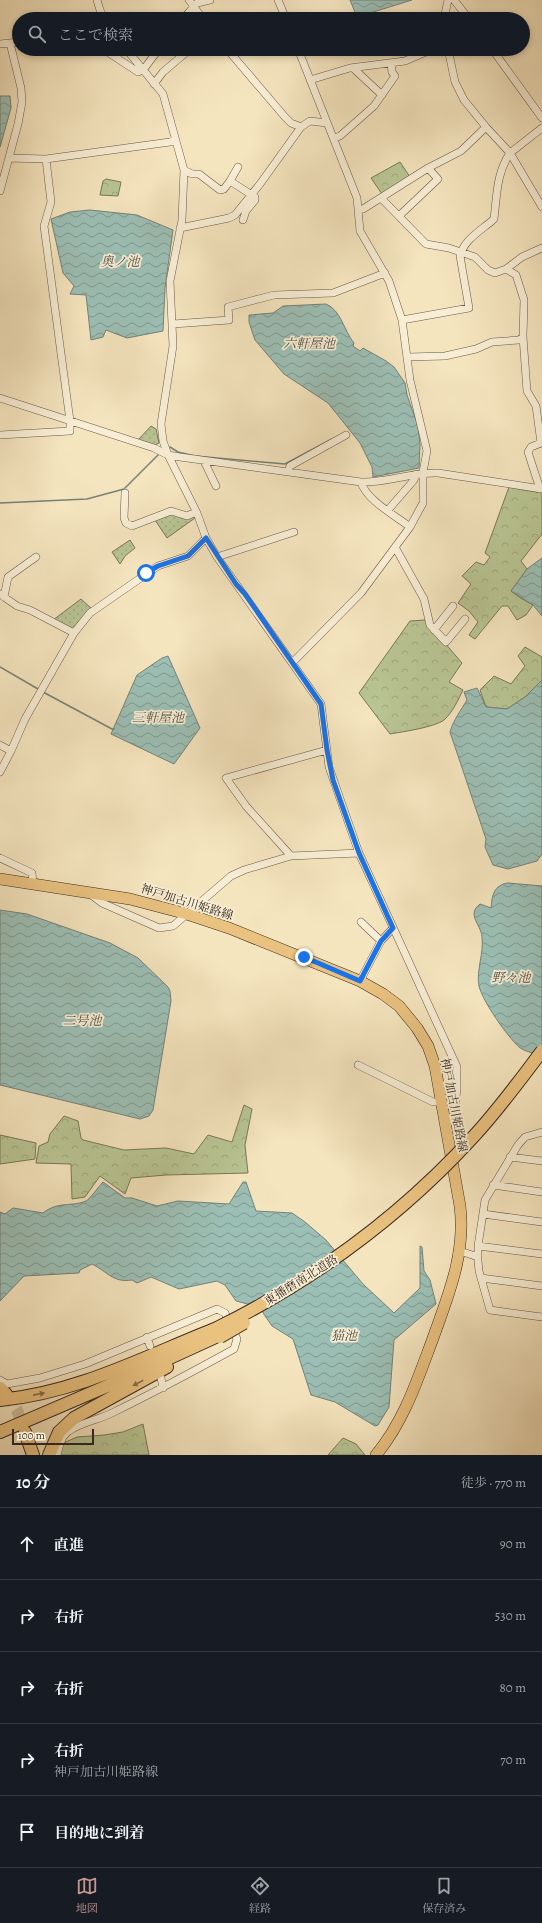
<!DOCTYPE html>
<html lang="ja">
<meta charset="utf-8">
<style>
body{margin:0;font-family:Alegreya,"Noto Serif JP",serif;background:#242831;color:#f1f3f6}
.scale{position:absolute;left:12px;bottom:10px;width:82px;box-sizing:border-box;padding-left:4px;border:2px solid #392a21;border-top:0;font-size:11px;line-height:14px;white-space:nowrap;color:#392a21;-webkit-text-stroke:3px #f8eed5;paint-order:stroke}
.stop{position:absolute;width:12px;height:12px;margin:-9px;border:3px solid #1a73e8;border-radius:50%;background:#fff}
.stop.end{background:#1a73e8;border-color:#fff;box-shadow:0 1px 4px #0008}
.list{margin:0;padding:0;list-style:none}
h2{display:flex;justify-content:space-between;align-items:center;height:52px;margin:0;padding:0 16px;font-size:17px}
h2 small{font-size:13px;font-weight:400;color:#9ea1a6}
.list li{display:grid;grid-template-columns:26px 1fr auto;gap:12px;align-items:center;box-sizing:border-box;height:72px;padding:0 16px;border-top:1px solid #363941}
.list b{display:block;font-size:15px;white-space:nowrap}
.list p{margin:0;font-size:13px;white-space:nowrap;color:#9ea1a6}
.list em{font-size:13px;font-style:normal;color:#9ea1a6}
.icon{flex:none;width:22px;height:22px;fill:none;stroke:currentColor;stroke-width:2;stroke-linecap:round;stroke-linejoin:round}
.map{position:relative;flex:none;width:542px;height:1455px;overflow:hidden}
.search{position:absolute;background:#171b24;box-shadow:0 2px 6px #0003;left:12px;right:12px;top:12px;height:44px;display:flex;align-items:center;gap:10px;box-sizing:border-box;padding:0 14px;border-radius:22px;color:#9ea1a6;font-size:15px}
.sheet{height:412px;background:#171b24}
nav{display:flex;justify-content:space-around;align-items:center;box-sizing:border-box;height:56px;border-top:1px solid #363941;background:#171b24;font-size:11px;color:#9ea1a6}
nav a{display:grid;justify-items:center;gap:2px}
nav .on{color:#c59692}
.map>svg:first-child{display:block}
.grass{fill:url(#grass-dots);stroke:#79785a}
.forest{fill:url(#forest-crowns);stroke:#79785a}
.water{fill:url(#water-waves);stroke:#74837a}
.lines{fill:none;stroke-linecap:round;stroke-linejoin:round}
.stream{stroke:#74837a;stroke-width:1.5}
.motorway-tunnel{stroke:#cfc09f;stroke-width:12;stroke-dasharray:12 6;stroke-linecap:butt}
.minor-casing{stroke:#685948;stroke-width:8}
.primary-casing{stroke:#392a21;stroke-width:12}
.motorway-casing{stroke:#392a21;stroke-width:14}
.minor{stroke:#f8eed5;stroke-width:7}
.primary{stroke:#eac280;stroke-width:11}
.motorway{stroke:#eac280;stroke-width:12}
.motorway-bridge-casing{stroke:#392a21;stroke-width:14;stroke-linecap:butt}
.motorway-bridge{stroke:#eac280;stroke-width:12}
.oneway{fill:#896e4c}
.route{stroke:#1a73e8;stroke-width:5}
.labels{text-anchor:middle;stroke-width:3.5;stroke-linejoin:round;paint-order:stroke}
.street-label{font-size:12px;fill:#392a21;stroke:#f8eed5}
.water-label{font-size:13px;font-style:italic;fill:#524f46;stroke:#f8eed5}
</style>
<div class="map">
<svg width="542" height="1455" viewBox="0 0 542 1455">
<defs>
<pattern id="grass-dots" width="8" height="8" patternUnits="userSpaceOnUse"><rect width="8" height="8" fill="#b9c594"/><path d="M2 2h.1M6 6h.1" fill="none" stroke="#a0a97f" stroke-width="1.8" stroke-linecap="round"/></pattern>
<pattern id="forest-crowns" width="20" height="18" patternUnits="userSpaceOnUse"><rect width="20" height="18" fill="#b9c594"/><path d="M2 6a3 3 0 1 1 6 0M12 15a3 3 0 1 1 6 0" fill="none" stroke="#a0a97f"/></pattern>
<pattern id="water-waves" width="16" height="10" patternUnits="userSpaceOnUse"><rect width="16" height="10" fill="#9cbfb5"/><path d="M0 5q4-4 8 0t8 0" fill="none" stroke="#809b93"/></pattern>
</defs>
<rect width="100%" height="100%" fill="#f5e5bf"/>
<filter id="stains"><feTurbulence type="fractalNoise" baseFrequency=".005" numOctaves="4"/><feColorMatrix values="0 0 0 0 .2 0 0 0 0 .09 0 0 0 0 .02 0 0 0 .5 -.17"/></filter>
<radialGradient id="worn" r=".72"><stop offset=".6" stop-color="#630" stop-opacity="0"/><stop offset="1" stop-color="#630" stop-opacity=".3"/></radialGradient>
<!-- grass -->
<path class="grass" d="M151 426 156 429 159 443 155 445 138 440Z
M169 513 192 516 195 518 167 538 155 520Z
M130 540 135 548 125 556 120 564 112 552Z
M81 599 92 609 74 630 53 620Z"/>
<!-- forest -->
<path class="forest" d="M400 162 410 177 382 194 371 178Z
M106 179 121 182 118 196 100 195 103 181Z
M509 487 542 493V534L521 561 527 569 511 591 519 597 533 605 526 615 517 620 508 606H502L475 639 469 635 478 622 469 611 458 603 471 584 462 576 476 562 484 565 490 557 485 553Z
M425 620 462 663 449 682 463 690C458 700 453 712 444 720 435 727 402 732 390 734L359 693 410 621Z
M525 647 542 657V680L525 697 507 709 486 707 480 690 494 676 511 684 525 666 518 656Z
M244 1105 252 1109 245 1145 248 1173 166 1175 131 1178 125 1194 100 1176 85 1197 72 1199 71 1164 36 1163 39 1146 48 1142 50 1134 64 1116 78 1121 81 1138 83 1140 124 1150 166 1148 194 1154 208 1135 232 1142Z
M0 1135 36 1143 35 1159 0 1164Z
M143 1424 149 1455H59V1445L77 1437 104 1435 123 1432Z
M343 1438 356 1444 365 1455H328Z"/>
<!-- water -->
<path class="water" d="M350 0H412L357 17Z
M0 96H10L11 108 0 147Z
M90 210 137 215 173 230 165 288 163 331 127 338 106 330 103 337 91 340 86 295 70 294 74 286 63 273 51 219 70 212Z
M326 304C341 310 344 331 354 343L353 346 360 351 363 348 386 361 394 367 405 383 407 395 418 426 420 445 419 468 373 477 372 467 360 443 328 403 284 374 255 340 249 322V315L273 313 283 306Z
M542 558V616L533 605 511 591 527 569Z
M168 656 200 728 174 764 111 734 137 675 162 658Z
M542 680V854L537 861 508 869 493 865 485 847 486 839 450 732C453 721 461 710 467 700L464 692 477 688 486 707 507 709 525 697Z
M508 883 542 886V1056C535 1053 525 1052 519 1047 507 1036 483 1002 479 986 476 971 484 953 482 937 481 924 466 915 480 904L491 908C492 895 494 885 508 883Z
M0 910 27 914 110 943 138 958 168 987 170 991 171 1001 153 1110 149 1116 140 1119 0 1085Z
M103 1182 125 1198H132L157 1206 178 1201 229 1204 243 1182H246L256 1211 292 1213 305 1222 326 1240 363 1284 394 1313 420 1288V1246L422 1247 424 1271 430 1280 436 1304 394 1340 389 1407 378 1425 375 1426 335 1402 311 1395 293 1339 272 1326 259 1307 236 1301 225 1285 217 1281 179 1289 151 1277 137 1283 132 1280C113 1283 108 1272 92 1264L80 1270 79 1273 24 1276 0 1301V1212L5 1214 13 1208 43 1213C58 1201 72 1207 86 1201 90 1199 99 1186 103 1182Z"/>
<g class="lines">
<!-- stream -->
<path class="stream" d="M170 447 178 452 195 456 285 464 332 439
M0 503 87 499 124 489 158 455
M0 667 38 689
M43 692 112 729H114"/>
<!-- motorway-tunnel -->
<path class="motorway-tunnel" d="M6 1394 17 1410 25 1432"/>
<!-- minor casing -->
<g class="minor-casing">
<path id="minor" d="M97 0 100 10 104 19
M189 0 203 19
M278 0 286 19
M454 0 469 19
M183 19 197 3 210 0
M444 19 448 0
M0 44 19 42
M103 49 138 72 143 70 159 49
M126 49 163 94 184 170 182 220 170 281 173 346 161 424 163 441 168 455 197 513 206 538 217 557 321 704 329 767 359 853 457 1067V1088L454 1115 445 1123
M227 49 285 117 291 123 301 127
M448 49 455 82 464 100 486 127 510 153 542 207
M492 49 542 118
M353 68 382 95
M310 80 350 68 405 61 433 49
M154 84 163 72 190 49
M334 138 340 136 374 106 395 76 392 72 391 63
M9 158 46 159 170 142 175 140
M184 170 192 174H199L220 190 224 189 230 181 255 197V200L246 211 243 220
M230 181 238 167
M0 191 18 124 22 102 21 88 10 43
M381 198 426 244 449 248 475 257 488 270 495 273 506 269 522 257 542 248
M358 209H363L428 168 461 151 486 127
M399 216 438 179 428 168
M180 228 229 218 235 215 260 184 301 127 310 121 327 123
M506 269 516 275 524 300 523 337 527 391 536 406 541 443 531 447 528 452 540 489
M402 320 469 308 460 256C464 239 482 230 494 219 497 196 496 174 510 153L542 128
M173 324 229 320 228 307 274 295 333 293 385 273
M408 357 445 356 476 349 492 342 519 340 523 337
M0 398 154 448 168 455 180 457 361 482C387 483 412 472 438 473L542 489
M0 435 70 431V421L44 226 51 202 46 159
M204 461 216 486
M288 471 290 466 346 435
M361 482C366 500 396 516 410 527
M125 493 124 518 126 523 132 526 171 511 187 516 196 512
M388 510 414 480 416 474
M395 547 424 599 430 625 446 642 465 619
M217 557 294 532
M0 594 17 606 30 610 74 633
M4 597 8 577 36 557
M434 630 453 606
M292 663 361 593 410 527 423 503V472L427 451 410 380 402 320 389 281 360 231 357 198 298 49
M0 745 11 751
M0 772 11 751 25 719 74 633 90 613 158 566 188 556 206 538
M291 856 246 806 226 778 327 750
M0 858 32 873 33 884
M90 894 102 903 159 928 173 926 231 876 244 870 291 856 359 853
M361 922 381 941
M360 981 381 941 393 928
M358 1065 433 1102H441
M542 1132 525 1137 518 1145 485 1200 478 1246V1261L479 1271 490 1310 542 1317
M510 1157 542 1161
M493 1185 542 1192
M483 1214 542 1222
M478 1246 542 1254
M460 1251 478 1257
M481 1278 542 1286
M147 1337 150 1346
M161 1378 163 1388
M0 1380 7 1384 40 1378 85 1364 217 1309 225 1313 237 1339 234 1349C194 1371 153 1393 112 1413 98 1420 82 1422 69 1431 61 1436 59 1447 57 1455"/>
</g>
<!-- primary casing -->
<g class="primary-casing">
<path id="primary" d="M0 879 130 899 187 914 229 928 360 981 383 994 399 1006 417 1028 428 1046 435 1066 460 1206C466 1254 448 1296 432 1341 417 1381 404 1421 376 1455"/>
</g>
<!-- motorway casing -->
<g class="motorway-casing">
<path id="motorway" d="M0 1388 6 1394
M0 1400C77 1393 146 1356 217 1328
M0 1432 126 1378 220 1335
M25 1432 33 1455
M49 1455 59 1432 74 1418 167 1367"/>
</g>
<!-- minor -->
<use href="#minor" class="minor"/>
<!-- primary -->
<use href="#primary" class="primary"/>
<!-- motorway -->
<use href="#motorway" class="motorway"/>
<!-- motorway-bridge casing -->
<g class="motorway-bridge-casing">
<path id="motorway-bridge" d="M217 1328C314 1280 401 1216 474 1136 499 1109 520 1080 542 1051
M220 1337 244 1323"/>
</g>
<!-- motorway-bridge -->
<use href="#motorway-bridge" class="motorway-bridge"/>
</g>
<!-- one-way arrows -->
<defs><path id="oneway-solid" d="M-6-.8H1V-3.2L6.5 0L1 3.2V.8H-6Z"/></defs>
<g class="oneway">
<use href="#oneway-solid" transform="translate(138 1383) rotate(152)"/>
<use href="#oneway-solid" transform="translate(39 1394) rotate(-11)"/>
</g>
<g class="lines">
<!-- route -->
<path class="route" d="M146 573 158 566 188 556 206 538 236 584 245 594 321 704 327 750 333 780 359 853 393 928 381 941 360 981 304 957"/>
</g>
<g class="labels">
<!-- street labels -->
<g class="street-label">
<text transform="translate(187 902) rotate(17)" y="4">神戸加古川姫路線</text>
<text transform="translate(454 1105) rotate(79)" y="4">神戸加古川姫路線</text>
<text transform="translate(301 1280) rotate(-32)" y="4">東播磨南北道路</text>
</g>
<!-- water labels -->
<g class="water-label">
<text x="120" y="266">奥ノ池</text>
<text x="309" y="348">六軒屋池</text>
<text x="158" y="722">三軒屋池</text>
<text x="511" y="982">野々池</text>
<text x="82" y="1025">二号池</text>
<text x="344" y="1340">猫池</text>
</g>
</g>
<rect width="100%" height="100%" filter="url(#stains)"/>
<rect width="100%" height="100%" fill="url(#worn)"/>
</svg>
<div class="scale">100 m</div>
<div class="stop" style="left:146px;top:573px"></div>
<div class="stop end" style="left:304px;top:957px"></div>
<div class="search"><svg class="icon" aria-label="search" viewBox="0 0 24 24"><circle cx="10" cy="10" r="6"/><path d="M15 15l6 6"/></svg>ここで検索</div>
</div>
<section class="sheet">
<h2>10 分<small>徒歩 · 770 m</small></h2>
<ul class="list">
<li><svg class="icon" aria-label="ahead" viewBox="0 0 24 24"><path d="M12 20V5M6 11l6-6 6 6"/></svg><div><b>直進</b></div><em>90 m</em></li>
<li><svg class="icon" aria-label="right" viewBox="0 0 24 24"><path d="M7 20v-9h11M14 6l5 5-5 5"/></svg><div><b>右折</b></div><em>530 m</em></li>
<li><svg class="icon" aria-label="right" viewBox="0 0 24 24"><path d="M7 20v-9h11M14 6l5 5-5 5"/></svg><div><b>右折</b></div><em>80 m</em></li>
<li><svg class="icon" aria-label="right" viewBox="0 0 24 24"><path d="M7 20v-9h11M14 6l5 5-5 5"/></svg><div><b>右折</b><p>神戸加古川姫路線</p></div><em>70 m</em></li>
<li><svg class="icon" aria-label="arrive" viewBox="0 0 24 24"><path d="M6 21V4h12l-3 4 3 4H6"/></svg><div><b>目的地に到着</b></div></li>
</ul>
</section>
<nav>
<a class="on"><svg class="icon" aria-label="map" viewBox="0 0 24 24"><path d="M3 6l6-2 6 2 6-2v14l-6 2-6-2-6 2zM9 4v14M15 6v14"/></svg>地図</a>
<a><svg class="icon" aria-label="directions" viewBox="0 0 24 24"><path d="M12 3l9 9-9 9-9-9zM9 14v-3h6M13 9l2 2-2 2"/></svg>経路</a>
<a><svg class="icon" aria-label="saved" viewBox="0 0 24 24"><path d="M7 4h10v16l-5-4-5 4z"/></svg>保存済み</a>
</nav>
